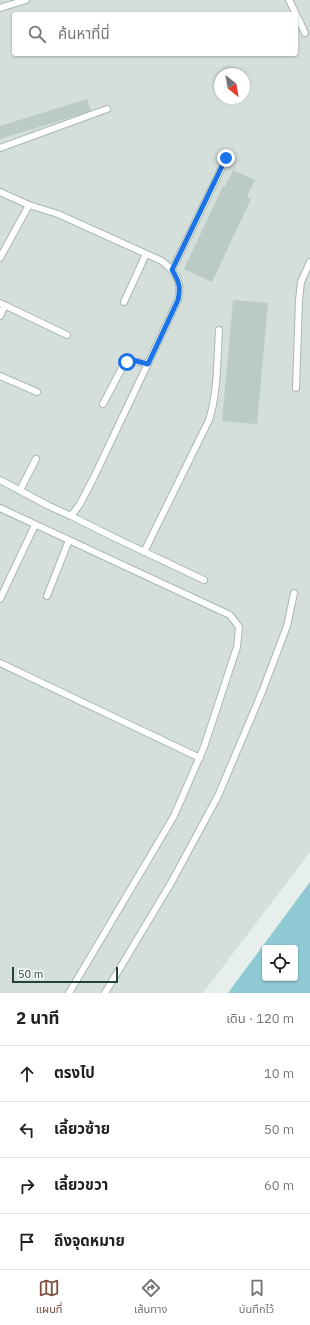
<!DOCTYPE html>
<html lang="th">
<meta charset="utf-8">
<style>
body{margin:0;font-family:"IBM Plex Sans","Noto Sans Thai",sans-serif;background:#f2f2f2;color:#202124}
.controls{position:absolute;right:12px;bottom:12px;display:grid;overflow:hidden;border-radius:4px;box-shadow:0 1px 3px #0004}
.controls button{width:36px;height:36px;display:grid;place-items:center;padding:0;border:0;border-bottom:1px solid #e0e0e0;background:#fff;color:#202124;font:20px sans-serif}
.compass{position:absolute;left:214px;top:68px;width:36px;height:36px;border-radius:50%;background:#fff;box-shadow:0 1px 3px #0004;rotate:149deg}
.scale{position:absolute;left:12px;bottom:10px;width:106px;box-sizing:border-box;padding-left:4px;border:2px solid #24423a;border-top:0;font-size:11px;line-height:14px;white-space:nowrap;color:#24423a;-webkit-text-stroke:3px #f7fbf9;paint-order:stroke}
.stop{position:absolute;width:12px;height:12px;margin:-9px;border:3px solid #1a73e8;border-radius:50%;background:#fff}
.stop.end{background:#1a73e8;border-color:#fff;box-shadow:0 1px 4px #0008}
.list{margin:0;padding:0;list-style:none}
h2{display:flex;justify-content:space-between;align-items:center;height:52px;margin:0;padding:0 16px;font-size:17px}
h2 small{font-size:13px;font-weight:400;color:#757577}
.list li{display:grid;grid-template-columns:26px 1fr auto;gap:12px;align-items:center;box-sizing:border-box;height:56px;padding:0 16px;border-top:1px solid #e0e0e0}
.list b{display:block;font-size:15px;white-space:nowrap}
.list em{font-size:13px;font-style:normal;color:#757577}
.icon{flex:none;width:22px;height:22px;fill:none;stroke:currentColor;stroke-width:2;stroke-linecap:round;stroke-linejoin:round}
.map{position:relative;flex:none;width:310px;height:993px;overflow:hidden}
.search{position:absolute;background:#fff;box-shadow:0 1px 3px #0004;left:12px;right:12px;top:12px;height:44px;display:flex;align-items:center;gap:10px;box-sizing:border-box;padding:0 14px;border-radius:4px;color:#757577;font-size:15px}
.sheet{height:276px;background:#fff}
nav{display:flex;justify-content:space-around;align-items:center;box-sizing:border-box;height:56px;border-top:1px solid #e0e0e0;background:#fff;font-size:11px;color:#757577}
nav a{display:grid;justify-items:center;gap:2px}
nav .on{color:#7f4e3f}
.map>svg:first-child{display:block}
.built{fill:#d4dfda;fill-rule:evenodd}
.water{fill:#8ec9d4;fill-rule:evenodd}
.building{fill:#bbcac4}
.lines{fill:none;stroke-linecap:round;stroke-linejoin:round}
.service-casing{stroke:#a8b8b2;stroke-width:8}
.service{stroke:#fff;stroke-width:6}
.route{stroke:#1a73e8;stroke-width:5}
</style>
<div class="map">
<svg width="310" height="993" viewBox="0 0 310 993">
<rect width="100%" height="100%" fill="#e6efeb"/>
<!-- built -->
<path class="built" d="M0 0H310V852L203 993H0ZM14 14H296V54H14ZM220 74H244V98H220Z"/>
<!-- water -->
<path class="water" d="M310 882V993H228ZM265 948H295V978H265Z"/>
<!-- building -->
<path class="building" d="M87 99 91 111 0 139V126Z
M233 170 255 180 247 197 251 199 212 282 184 269 223 186 225 187Z
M233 300 268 303 257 424 222 421Z"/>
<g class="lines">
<!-- service casing -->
<g class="service-casing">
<path id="service" d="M289 0 296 14
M0 8 26 0
M296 14 305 33
M0 148 107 109
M0 192 29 205
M0 258 29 205 58 214 162 261C176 273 183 282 178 300L94 477 80 504 71 516 49 506 0 480
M172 270 226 159
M124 302 146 254
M0 303 67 335
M0 316 5 305
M0 376 37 392
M296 388 299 300 301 282 310 262
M103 404 123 366C131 358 138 362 148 364
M20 490 36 459
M0 508 230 615 239 627 237 647 204 747 174 816 69 993
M71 516 113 537 204 580
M144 552 209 420C218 392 217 360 219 330
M47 596 69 540
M0 599 35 525
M0 663 200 758
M105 993 171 883 218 796 262 692 287 626 294 593"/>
</g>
<!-- service -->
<use href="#service" class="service"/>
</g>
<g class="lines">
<!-- route -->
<path class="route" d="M127 362 132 360 148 364 178 300C181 287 179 281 172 270L226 158"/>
</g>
</svg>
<div class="controls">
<button><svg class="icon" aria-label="locate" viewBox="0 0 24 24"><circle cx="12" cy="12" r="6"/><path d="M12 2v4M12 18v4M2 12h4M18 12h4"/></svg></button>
</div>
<svg class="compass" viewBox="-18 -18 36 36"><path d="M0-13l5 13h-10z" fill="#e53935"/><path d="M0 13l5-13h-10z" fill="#757577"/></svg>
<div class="scale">50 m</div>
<div class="stop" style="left:127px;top:362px"></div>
<div class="stop end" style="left:226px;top:158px"></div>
<div class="search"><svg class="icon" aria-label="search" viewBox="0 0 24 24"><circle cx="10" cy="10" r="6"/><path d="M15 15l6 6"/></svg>ค้นหาที่นี่</div>
</div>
<section class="sheet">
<h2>2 นาที<small>เดิน · 120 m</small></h2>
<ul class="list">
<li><svg class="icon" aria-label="ahead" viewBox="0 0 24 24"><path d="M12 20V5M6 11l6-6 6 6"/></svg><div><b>ตรงไป</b></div><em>10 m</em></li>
<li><svg class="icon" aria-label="left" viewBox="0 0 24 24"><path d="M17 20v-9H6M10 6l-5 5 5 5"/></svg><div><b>เลี้ยวซ้าย</b></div><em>50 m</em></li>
<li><svg class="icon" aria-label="right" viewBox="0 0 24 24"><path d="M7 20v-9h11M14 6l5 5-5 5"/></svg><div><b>เลี้ยวขวา</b></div><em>60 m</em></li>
<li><svg class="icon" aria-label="arrive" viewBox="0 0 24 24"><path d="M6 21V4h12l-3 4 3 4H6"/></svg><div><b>ถึงจุดหมาย</b></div></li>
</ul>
</section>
<nav>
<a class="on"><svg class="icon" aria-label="map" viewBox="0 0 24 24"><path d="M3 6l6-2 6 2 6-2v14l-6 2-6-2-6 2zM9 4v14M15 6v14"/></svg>แผนที่</a>
<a><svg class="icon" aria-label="directions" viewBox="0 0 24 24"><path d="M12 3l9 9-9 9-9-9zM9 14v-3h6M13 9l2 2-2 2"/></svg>เส้นทาง</a>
<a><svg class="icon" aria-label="saved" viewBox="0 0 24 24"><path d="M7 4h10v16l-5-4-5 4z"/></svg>บันทึกไว้</a>
</nav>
